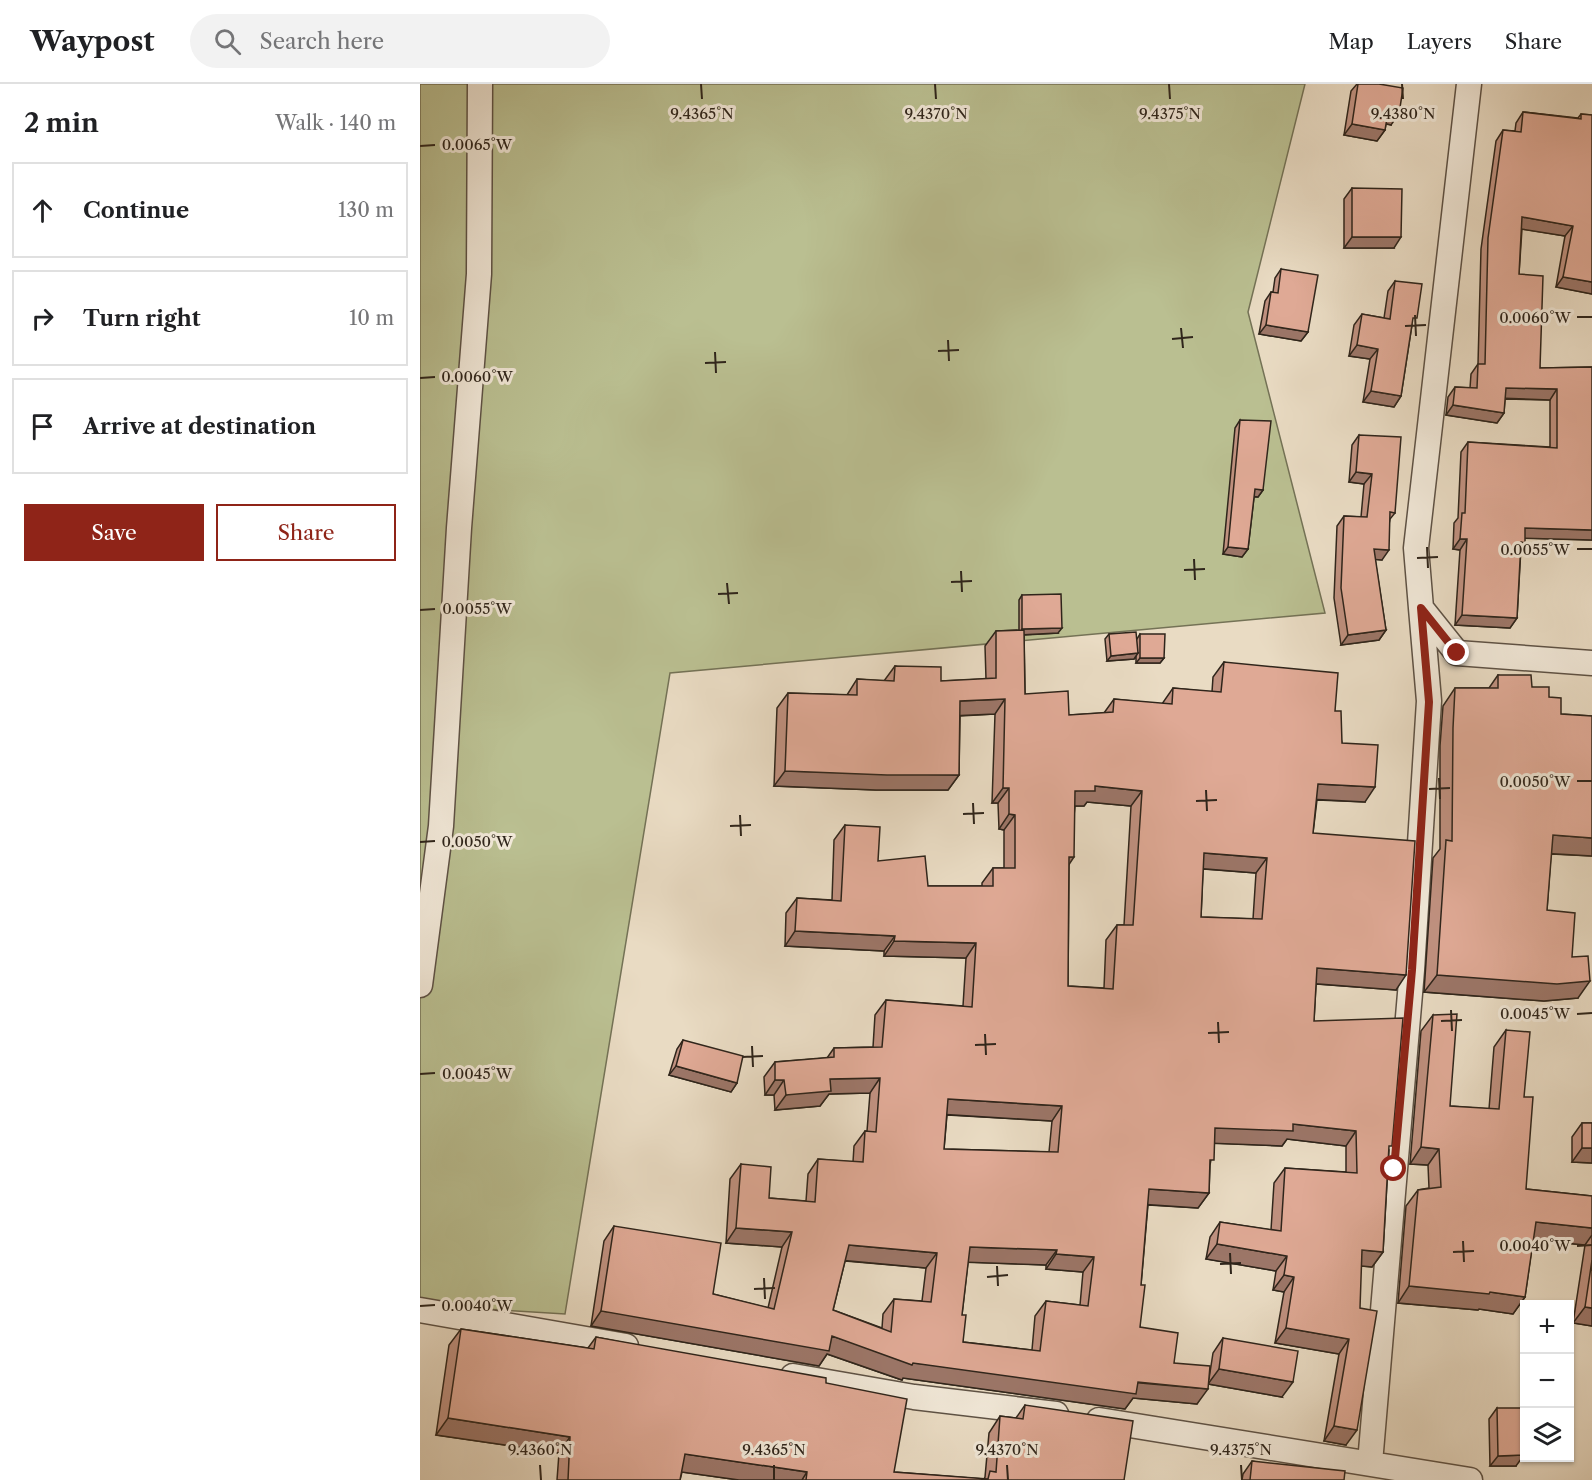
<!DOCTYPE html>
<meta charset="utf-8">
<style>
body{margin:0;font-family:"Libre Caslon Text",serif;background:#f2f2f2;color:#202124}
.controls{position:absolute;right:18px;bottom:18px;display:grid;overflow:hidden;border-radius:0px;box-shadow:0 2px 4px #0004}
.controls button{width:54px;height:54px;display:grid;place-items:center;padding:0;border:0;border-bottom:2px solid #e0e0e0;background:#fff;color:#202124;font:30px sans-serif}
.stop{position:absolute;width:18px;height:18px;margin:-14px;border:4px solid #8f2418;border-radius:50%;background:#fff}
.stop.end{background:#8f2418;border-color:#fff;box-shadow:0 2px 6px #0008}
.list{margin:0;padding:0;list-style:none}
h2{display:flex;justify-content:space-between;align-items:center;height:78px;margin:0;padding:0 24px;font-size:26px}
h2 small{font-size:20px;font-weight:400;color:#757577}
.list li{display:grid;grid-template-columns:39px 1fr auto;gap:18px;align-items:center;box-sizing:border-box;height:96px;margin:0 12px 12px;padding:0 12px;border:2px solid #e0e0e0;border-radius:0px}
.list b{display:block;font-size:22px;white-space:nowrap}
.list em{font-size:20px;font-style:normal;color:#757577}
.actions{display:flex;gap:12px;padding:18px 24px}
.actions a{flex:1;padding:14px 0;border:2px solid #8f2418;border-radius:0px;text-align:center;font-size:21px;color:#8f2418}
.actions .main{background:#8f2418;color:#fff}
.icon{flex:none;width:33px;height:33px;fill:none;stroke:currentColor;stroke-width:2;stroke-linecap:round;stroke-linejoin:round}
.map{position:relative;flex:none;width:1172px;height:1396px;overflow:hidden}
header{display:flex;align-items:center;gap:36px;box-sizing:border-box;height:84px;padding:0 30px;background:#fff;border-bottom:2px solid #e0e0e0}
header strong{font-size:28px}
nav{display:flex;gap:33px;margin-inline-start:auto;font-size:21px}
.search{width:420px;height:54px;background:#f2f2f2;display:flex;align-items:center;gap:15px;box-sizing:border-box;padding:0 21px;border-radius:33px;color:#757577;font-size:22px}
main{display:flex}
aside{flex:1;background:#fff}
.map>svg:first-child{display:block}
.green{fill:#babf91;stroke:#747256;stroke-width:1.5}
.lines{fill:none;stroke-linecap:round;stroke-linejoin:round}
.minor-casing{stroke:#5e5245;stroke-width:27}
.minor{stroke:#f1e8d8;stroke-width:24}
.wall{fill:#c09180;stroke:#2f251b;stroke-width:1.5;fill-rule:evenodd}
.shaded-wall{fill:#9c7668;stroke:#2f251b;stroke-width:1.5}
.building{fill:#dfa995;stroke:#2f251b;stroke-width:1.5;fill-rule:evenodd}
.route{stroke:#8f2418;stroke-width:8}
.ticks{fill:none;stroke:#2f251b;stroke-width:2}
.ticks-label{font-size:15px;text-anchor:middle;fill:#2f251b;stroke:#f1e8d8;stroke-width:6;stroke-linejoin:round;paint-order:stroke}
</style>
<header>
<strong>Waypost</strong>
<div class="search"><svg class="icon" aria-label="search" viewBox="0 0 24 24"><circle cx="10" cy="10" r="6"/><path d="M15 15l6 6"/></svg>Search here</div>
<nav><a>Map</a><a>Layers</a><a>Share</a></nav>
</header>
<main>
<aside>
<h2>2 min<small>Walk · 140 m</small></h2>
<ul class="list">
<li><svg class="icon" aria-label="ahead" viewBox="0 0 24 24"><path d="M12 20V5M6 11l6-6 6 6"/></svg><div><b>Continue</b></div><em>130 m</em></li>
<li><svg class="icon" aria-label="right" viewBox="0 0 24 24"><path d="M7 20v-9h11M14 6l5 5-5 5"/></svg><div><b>Turn right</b></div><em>10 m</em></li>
<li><svg class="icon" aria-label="arrive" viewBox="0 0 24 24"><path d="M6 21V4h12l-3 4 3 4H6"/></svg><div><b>Arrive at destination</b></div></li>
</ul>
<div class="actions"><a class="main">Save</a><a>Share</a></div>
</aside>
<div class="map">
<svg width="1172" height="1396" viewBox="0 0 1172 1396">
<rect width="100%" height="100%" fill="#e9dbc3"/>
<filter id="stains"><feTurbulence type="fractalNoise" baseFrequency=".00333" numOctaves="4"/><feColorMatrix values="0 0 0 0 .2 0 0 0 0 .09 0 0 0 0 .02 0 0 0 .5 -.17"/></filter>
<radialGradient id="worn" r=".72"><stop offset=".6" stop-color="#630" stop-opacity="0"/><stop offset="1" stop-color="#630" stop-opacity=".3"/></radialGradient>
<!-- green -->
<path class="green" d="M0 0H885L828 228 905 529 250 589 145 1230 0 1221Z"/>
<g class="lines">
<!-- minor casing -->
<g class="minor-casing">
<path id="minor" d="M1049 0 996 464 1001 524 1037 569 1172 579
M0 901 21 742 39 444 59 190 60 0
M0 1226 206 1262
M373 1292 494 1313 636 1330
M679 1336 1050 1396
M950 1379 992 886 1009 617 1001 524"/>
</g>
<!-- minor -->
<use href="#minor" class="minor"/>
</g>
<!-- wall -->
<path class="wall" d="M937 0H959L971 41 966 40 965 46 957 57 924 51 931 7Z
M1103 28 1158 34 1161 30 1172 31V210L1136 203 1145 152 1102 145 1099 190 1120 284 1172 283V456L1105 454 1101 464 1097 534 1090 544 1035 541 1040 466 1033 465 1034 439 1038 434 1041 368 1048 358 1130 363V316L1085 315 1084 329 1077 339 1026 331 1028 313 1035 303 1050 304 1051 290 1058 280 1061 165 1076 57 1083 46 1095 47 1096 39Z
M932 104 974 164H924V115Z
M861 185 888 248 881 257 839 250 845 217 851 208H853L855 194Z
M975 197 992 241 981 312 974 323 943 318 950 275 929 272 934 241 942 230 964 234 968 207Z
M820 336 843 406 838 413H834L828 465 822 473 803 470 815 344Z
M939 351 975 429 970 435 962 476 955 475 966 546 959 556 921 561 914 514 917 442 924 432 941 433 944 400 929 398 932 361Z
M602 511 638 549 604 551 605 610 649 631 684 629 694 615 742 620 753 604 792 608 793 593 804 578 915 627 922 659 945 718 897 716 893 749 976 906 896 900 894 937 969 1066 963 1168 952 1183 941 1182 926 1361 904 1357 919 1270 855 1259 864 1208 853 1206 856 1187 786 1175 790 1153 800 1138 851 1146 854 1099 865 1084 926 1088V1062L867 1055 862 1062 794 1059 790 1081 789 1109 778 1124 728 1121 721 1201 720 1243 754 1279 789 1295 793 1269 803 1254 862 1313 788 1300 777 1320 713 1314 705 1325 483 1294 482 1296 407 1270 399 1282 171 1242 184 1157 194 1142 293 1210 348 1224 362 1163 306 1159 310 1095 321 1080 349 1114 386 1117 388 1090 398 1075 433 1078 434 1062 445 1047H447L450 1009 409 1010 400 1022 355 1026 354 1011H345L344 993 355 978 407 974 414 964 453 963 455 931 466 916 543 922 546 874 464 872V867L365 862 366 829 377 814 412 816 414 756 425 741 458 777 508 802H562V799L573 784H584V746L579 745 578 719H572L575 630 540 632 539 691 528 706H456L354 702 357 624 368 609 427 611 437 595 464 597 475 582 521 597 566 595 565 562 576 547 599 546V516ZM667 718 711 722 704 841H697L686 856 684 904 648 902 649 781 655 722H664ZM783 785 836 789 833 835 781 833ZM527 1031 632 1037 629 1068 524 1065ZM425 1177 506 1184 502 1217 474 1215 463 1230 462 1244 413 1226ZM548 1178 626 1181V1185L663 1188 660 1221 626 1217 615 1232 612 1266 543 1258 542 1231Z
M689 550 717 555 720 550 744 574 740 579H716V572L714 575 687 577 685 555Z
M1078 591 1112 603 1129 613 1141 630 1172 632V772L1131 770 1127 826 1152 873 1158 914 1124 917 1004 908 1013 774 1020 765V662L1023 622 1035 604H1069Z
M1013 931 1030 1022 1069 1025 1074 963 1086 946 1104 1013 1106 1105 1172 1112V1242L1153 1239 1165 1161 1113 1156 1105 1213 1093 1230 1059 1225 1058 1226 978 1219 986 1122 998 1106 1009 1104 1008 1081 990 1080 1001 947Z
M263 956 317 999 311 1008 249 991 257 965Z
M1162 1039H1172V1079L1152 1078V1053Z
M41 1245 168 1264 176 1253 406 1299 474 1388 564 1395 565 1393 569 1349 580 1332 596 1334 605 1321 704 1396H319L262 1388 260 1396H137L139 1369 16 1351 29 1261Z
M1077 1324 1096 1382H1070L1069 1335Z
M832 1377 924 1396H822L823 1390Z"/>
<!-- shaded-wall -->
<path class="shaded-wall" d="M968 28 979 30 971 41 960 38Z
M932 40 965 46 957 57 924 51Z
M1102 133 1153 142 1145 152 1095 144Z
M932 153H981L974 164H924Z
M1143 193 1172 198V210L1136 203Z
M846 241 888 248 881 257 839 250Z
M937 261 958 265 950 275 929 272Z
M1086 304 1137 305 1130 316 1078 314Z
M951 307 981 312 974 323 943 318Z
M1033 321 1084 329 1077 339 1026 331Z
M936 388 952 390 944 400 929 398Z
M835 405 843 406 838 413 830 412Z
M1105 444 1172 446V456L1098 454Z
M1040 455H1047L1040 466 1033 465Z
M808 463 828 465 822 473 803 470Z
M954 465 969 466 962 476 947 475Z
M1042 531 1097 534 1090 544 1035 541Z
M642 544 638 549 599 551 602 545Z
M966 546 959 556 921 561 928 551Z
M718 569 714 575 687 577 691 572Z
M720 574H744L740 579H716Z
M585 615 575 630 530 632 540 617Z
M365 687 539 691 528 706H456L354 702Z
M898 700 955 703 945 718 888 715Z
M675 702 722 707 711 722 667 718 664 722H644L655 707Z
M583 704H589L578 719H572Z
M589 730 595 731 584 746 579 745Z
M1133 751 1172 754V772L1120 769Z
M784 769 847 774 836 789 774 784Z
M649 773H654L644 788Z
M375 847 475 852 464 867 365 862Z
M474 857 556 859 546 874 464 872Z
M897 884 986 891 976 906 886 899Z
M1017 891 1170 897 1158 914 1124 917 1004 908Z
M256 982 317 999 311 1008 249 991Z
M460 994 450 1009 409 1010 400 1022 355 1026 366 1011 410 995Z
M355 996H364L354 1011H345Z
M528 1015 642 1022 632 1037 518 1030Z
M873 1040 936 1047 926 1062 867 1055 862 1062 785 1059 795 1044Z
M1001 1063 1019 1065 1008 1081 990 1080Z
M1162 1064H1172V1079L1152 1078Z
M729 1105 789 1109 778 1124 719 1120Z
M1116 1138 1172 1144V1151L1165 1161 1104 1155Z
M316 1144 372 1148 362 1163 306 1159Z
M797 1160 867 1172 856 1187 786 1175Z
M429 1161 517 1169 506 1184 419 1176Z
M550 1163 637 1166 626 1181 540 1178Z
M942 1166 963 1168 952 1183 931 1181Z
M636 1170 674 1173 663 1188 626 1185Z
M864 1191 874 1193 864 1208 853 1206Z
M989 1202 1070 1208 1105 1213 1093 1230 1059 1225 1058 1226 978 1219Z
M1165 1223 1172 1224V1242L1153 1239Z
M181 1227 412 1252 493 1279 788 1305 777 1320 713 1314 705 1325 483 1294 482 1296 407 1270 399 1282 171 1242Z
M866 1244 929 1255 919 1270 855 1259Z
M799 1285 873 1298 862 1313 788 1300Z
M28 1334 150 1353 139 1369 16 1351Z
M914 1342 937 1346 926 1361 904 1357Z
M265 1370 387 1388 382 1396H319L254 1387Z
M1104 1371 1096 1382H1070L1078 1372Z"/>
<!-- building -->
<path class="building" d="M938 0H959L983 4 979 30 968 28 965 46 932 40Z
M1103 28 1161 35V30L1172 31V198L1143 193 1153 142 1102 133 1099 190 1123 192 1120 284 1172 283V446L1105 444V459L1101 458 1097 534 1042 531 1047 455H1040L1042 429H1045L1048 358 1137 364V305L1086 304 1084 329 1033 321 1035 303 1057 304 1058 280H1065L1068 154 1083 46 1101 48Z
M932 104 982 105 981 153H932Z
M861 185 898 191 888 248 846 241 851 208 858 209Z
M975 197 1002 200 997 234H993L981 312 951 307 958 265 937 261 942 230 970 235Z
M820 336 851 337 843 406 835 405 828 465 808 463Z
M939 351 981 353 975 429 970 428 969 466 954 465 966 546 928 551 921 504 924 432 947 433 952 390 936 388Z
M641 510 642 544 602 545V511Z
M604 546 605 610 648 607 649 631 693 628 694 615 752 620 753 604 801 608 804 578 918 589 915 627H921L922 659 958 661 955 703 898 700 893 749 995 757 986 891 897 884 894 937 983 934 972 1062H969L963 1168 942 1166 940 1224 957 1227 937 1346 914 1342 929 1255 866 1244 874 1193 864 1191 867 1172 797 1160 800 1138 861 1147 865 1084 937 1089 936 1047 873 1040V1047L795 1044 794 1076H790L789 1109 729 1105 721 1201H725L720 1243 758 1249 754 1279 790 1282 788 1305 718 1298 716 1310 493 1279 492 1281 412 1252 409 1267 181 1227 194 1142 301 1159 293 1210 354 1225 372 1148 316 1144 321 1080 351 1083 349 1114 395 1118 398 1075 443 1078 445 1047 456 1048 460 994 410 995 411 1007 366 1011 364 996H355V978L414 973V964L462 963 466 916 552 923 556 859 474 857 475 852 375 847 377 814 421 817 425 741 460 743 458 777 505 772 508 802H573V784H595V731L589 730V704H583L585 615 540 617 539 691H467L365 687 368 609 437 611V595L474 597 475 582 521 583V597L576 594V547ZM675 702 722 707 713 841H697L693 905 648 902 649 773H654L655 707H675ZM784 769 847 774 842 835 781 833ZM528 1015 642 1022 638 1068 524 1065ZM429 1161 517 1169 511 1218 474 1215 471 1248 413 1226ZM550 1163 637 1166 636 1170 674 1173 668 1222 626 1217 620 1267 543 1258 546 1231H542Z
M716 548 718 569 691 572 689 550Z
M720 550H745L744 574H720Z
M1078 591H1111L1112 603H1129V613L1141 614V630L1172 632V754L1133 751 1127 826 1155 829 1152 873 1168 872 1170 897 1137 900 1017 891 1026 756 1032 757 1033 644 1035 604H1078Z
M1037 930 1030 1022 1079 1025 1086 946 1110 948 1104 1013H1113L1106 1105 1172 1112V1144L1116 1138 1105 1213 1070 1208 1069 1210 989 1202 998 1106 1021 1103 1019 1065 1001 1063 1013 931Z
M263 956 323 972 317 999 256 982Z
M1162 1039H1172V1064H1162Z
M1172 1176V1224L1165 1223Z
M41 1245 174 1265 176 1253 406 1294V1299L487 1315 474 1388 568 1395 570 1387 576 1388 580 1332 603 1335 605 1321 713 1337 704 1396H386L387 1388 265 1370 260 1396H148L150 1353 28 1334Z
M803 1254 878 1267 873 1298 799 1285Z
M1077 1324H1103L1104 1371 1078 1372Z
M832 1377 925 1387 924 1396H830Z"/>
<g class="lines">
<!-- route -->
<path class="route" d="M974 1085 992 886 1009 618 1001 524 1037 569"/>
</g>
<!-- ticks -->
<path class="ticks" d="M281 0 282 15M515 0 516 15M749 0 750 15M982 0 983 15M0 62 15 61M995 231 996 252M1157 233H1172M985 242 1006 241M761 244 763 264M752 255 773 253M528 256 529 277M518 267 539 266M295 268 296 289M285 279 306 278M0 294 15 293M1007 463 1008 484M1157 465H1172M997 474 1018 473M774 475 775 496M764 486 785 485M541 487 542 508M531 498 552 497M307 499 309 520M298 510 318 509M0 526 15 525M1019 694 1020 715M1157 697H1172M1009 705 1030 704M786 706 787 727M776 717 797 716M553 719 554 740M543 730 564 729M320 731 321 752M310 742 331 741M0 758 15 757M1031 926 1032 947M1157 930 1172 929M1021 937 1042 936M798 938 799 959M788 949 809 948M565 950 566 971M555 961 576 960M332 962 333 983M322 973 343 972M0 990 15 989M1043 1157 1044 1178M1157 1162 1172 1161M1033 1168 1054 1167M810 1169 811 1190M800 1180 821 1179M577 1182 578 1202M567 1193 588 1191M344 1194 345 1215M334 1205 355 1204M0 1222 15 1221M120 1381 121 1396M354 1381V1396M587 1381 588 1396M821 1381 822 1396"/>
<g class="ticks-label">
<text x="282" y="35">9.4365°N</text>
<text x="516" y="35">9.4370°N</text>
<text x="750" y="35">9.4375°N</text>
<text x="983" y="35">9.4380°N</text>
<text x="57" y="66">0.0065°W</text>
<text x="1115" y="239">0.0060°W</text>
<text x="57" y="298">0.0060°W</text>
<text x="1115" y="471">0.0055°W</text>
<text x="57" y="530">0.0055°W</text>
<text x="1115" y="703">0.0050°W</text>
<text x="57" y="763">0.0050°W</text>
<text x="1115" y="935">0.0045°W</text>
<text x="57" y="995">0.0045°W</text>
<text x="1115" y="1167">0.0040°W</text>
<text x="57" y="1227">0.0040°W</text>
<text x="120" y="1371">9.4360°N</text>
<text x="354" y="1371">9.4365°N</text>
<text x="587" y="1371">9.4370°N</text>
<text x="821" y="1371">9.4375°N</text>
</g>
<rect width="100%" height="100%" filter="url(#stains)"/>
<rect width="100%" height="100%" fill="url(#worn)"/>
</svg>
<div class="controls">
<button>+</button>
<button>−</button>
<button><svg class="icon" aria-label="layers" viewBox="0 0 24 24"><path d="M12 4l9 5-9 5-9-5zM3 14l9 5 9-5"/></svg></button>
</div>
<div class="stop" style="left:974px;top:1085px"></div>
<div class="stop end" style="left:1037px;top:569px"></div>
</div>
</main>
